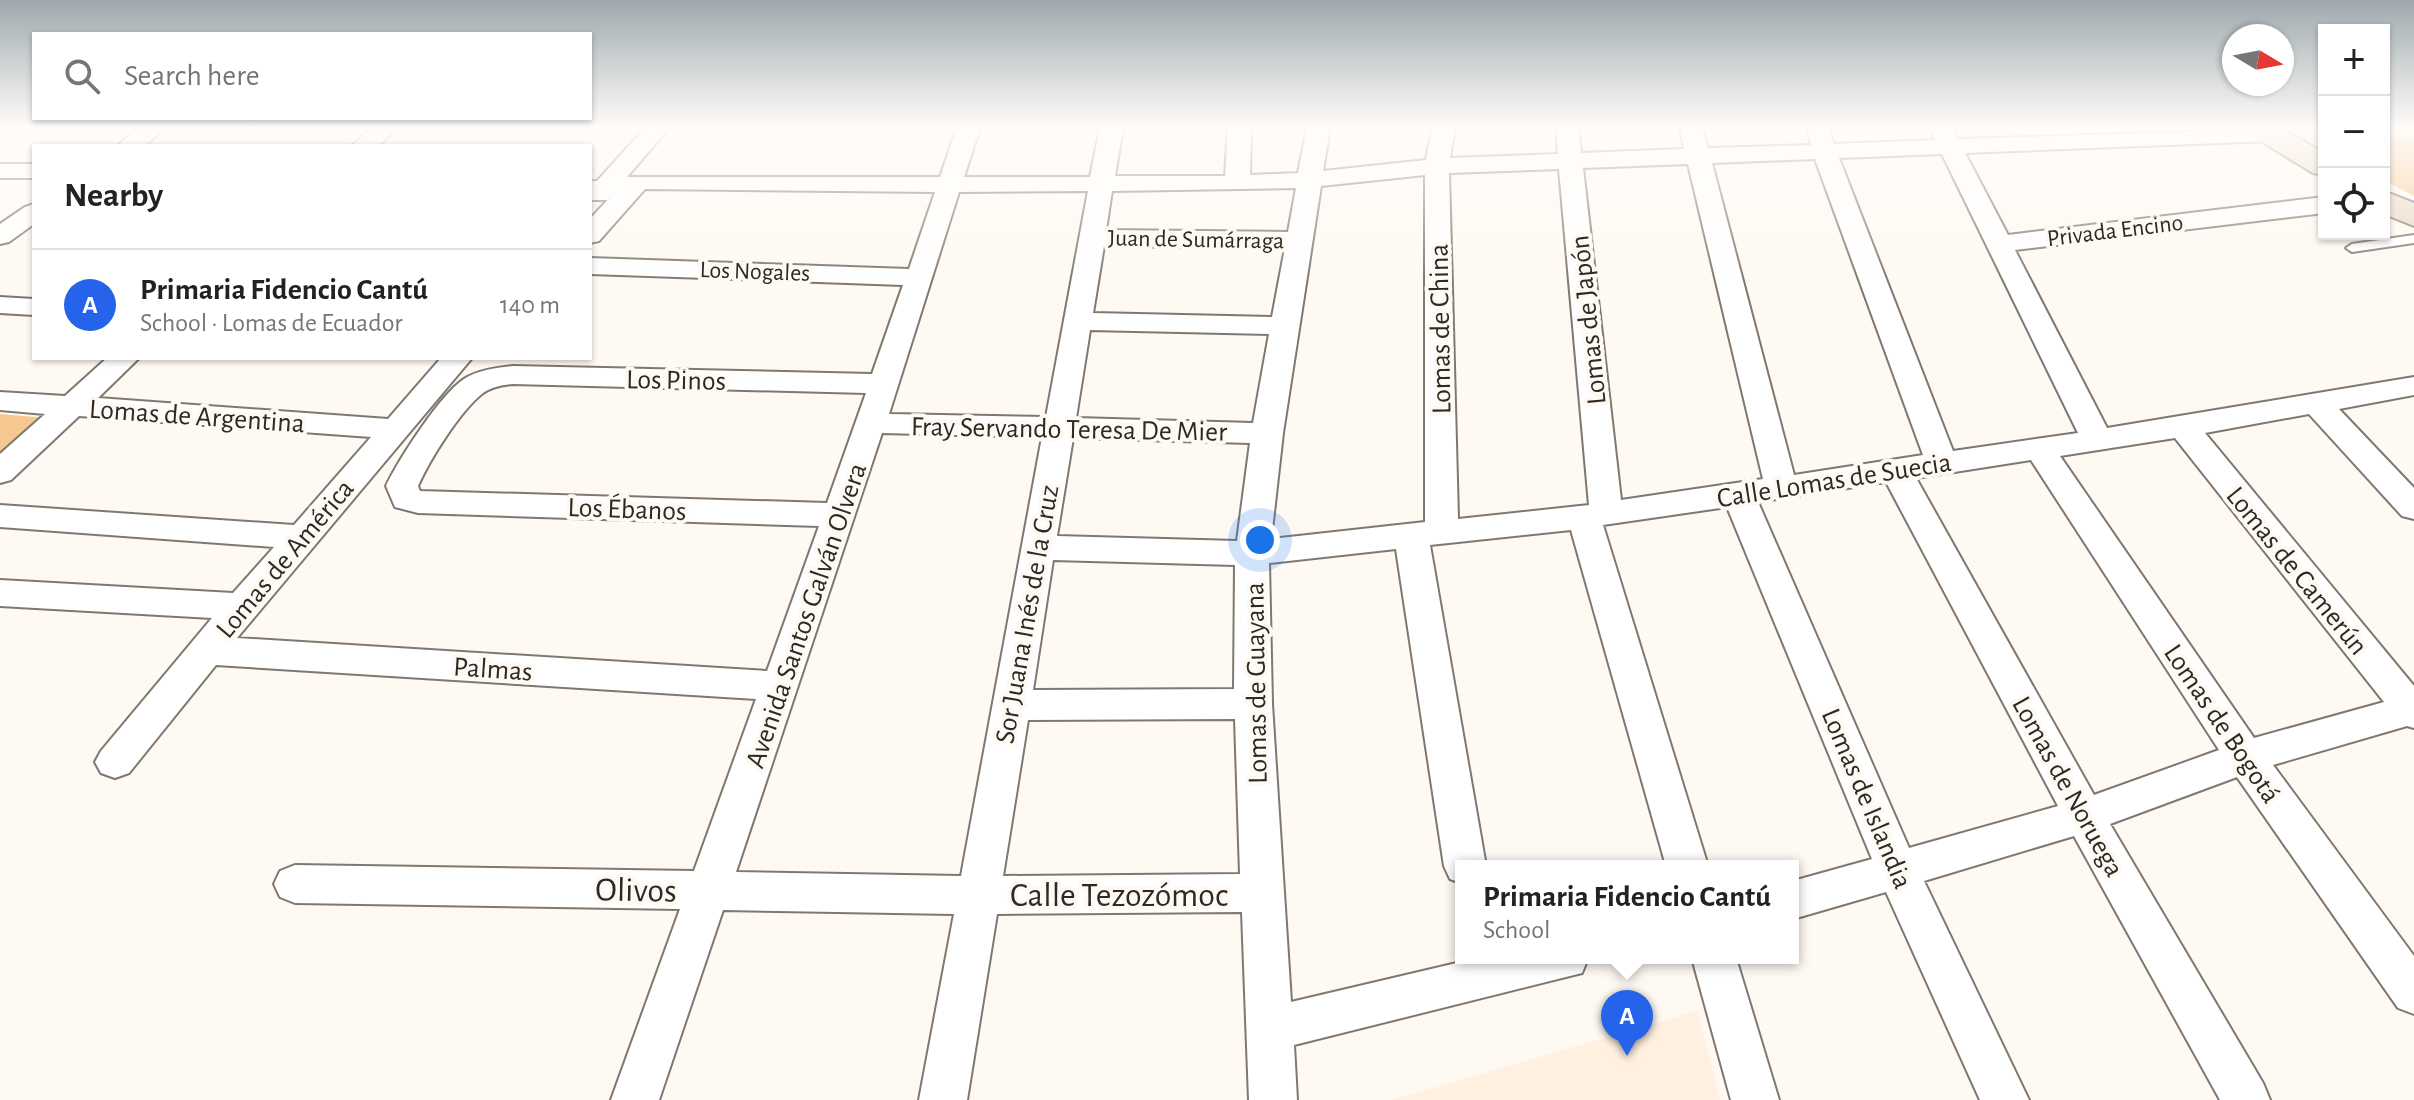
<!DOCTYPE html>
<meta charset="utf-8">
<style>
body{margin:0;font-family:"Alegreya Sans",sans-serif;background:#f2f2f2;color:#222}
.controls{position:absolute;right:24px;top:24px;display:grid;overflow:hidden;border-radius:0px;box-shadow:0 2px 6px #0004}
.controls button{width:72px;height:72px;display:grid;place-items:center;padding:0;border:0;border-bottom:2px solid #e0e0e0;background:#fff;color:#222;font:40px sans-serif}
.compass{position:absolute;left:2222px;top:24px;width:72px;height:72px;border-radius:50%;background:#fff;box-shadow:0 2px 6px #0004;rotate:100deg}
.you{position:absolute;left:1260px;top:540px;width:28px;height:28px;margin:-20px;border:6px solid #fff;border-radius:50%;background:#1a73e8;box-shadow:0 0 0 12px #1a73e833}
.badge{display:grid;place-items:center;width:52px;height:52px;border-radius:50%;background:#2563eb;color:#fff;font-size:26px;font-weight:700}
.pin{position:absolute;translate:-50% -66px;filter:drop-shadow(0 2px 4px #0008)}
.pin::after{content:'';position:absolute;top:42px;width:28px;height:24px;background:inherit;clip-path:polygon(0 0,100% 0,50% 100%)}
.popup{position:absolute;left:1455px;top:860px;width:344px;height:104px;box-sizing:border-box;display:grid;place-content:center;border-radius:0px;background:#fff;filter:drop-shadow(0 2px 6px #0005);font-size:26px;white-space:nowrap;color:#767676}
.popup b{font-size:30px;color:#222}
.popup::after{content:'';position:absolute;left:50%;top:100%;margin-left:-16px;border:16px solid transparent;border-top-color:#fff}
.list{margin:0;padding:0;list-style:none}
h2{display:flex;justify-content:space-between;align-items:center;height:104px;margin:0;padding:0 32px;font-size:34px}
h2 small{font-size:26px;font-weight:400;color:#767676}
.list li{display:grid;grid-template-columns:52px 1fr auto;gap:24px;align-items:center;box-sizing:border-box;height:112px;padding:0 32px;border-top:2px solid #e0e0e0}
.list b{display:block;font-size:30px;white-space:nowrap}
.list p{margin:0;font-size:26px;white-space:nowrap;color:#767676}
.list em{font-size:26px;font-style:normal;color:#767676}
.icon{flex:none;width:44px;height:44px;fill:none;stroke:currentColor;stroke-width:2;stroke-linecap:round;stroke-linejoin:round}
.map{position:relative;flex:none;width:2414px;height:1100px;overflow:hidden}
.search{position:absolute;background:#fff;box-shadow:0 2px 6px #0004;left:32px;top:32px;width:560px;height:88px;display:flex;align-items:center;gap:20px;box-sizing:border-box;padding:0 28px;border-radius:0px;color:#767676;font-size:30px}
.panel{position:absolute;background:#fff;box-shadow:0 2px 6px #0004;left:32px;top:144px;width:560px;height:216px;border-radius:0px}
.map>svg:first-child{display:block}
.built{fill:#fff0df}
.green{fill:#f6c890}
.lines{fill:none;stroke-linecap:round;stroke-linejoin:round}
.lane-casing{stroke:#80786f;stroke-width:4}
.street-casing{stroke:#80786f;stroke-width:4}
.secondary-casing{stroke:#80786f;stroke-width:4}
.lane{fill:#fff;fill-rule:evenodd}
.street{fill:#fff;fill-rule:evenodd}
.secondary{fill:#ead8c0;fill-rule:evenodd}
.labels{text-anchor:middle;stroke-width:8;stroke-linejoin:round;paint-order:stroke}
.far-street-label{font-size:24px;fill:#2d2a26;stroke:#fef9f2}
.street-label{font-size:28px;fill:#2d2a26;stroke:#fef9f2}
.near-street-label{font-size:34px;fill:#2d2a26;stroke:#fef9f2}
</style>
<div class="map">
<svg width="2414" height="1100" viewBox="0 0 2414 1100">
<rect width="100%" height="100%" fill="#fef9f2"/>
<!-- built -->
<path class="built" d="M1697 1011 1720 1100H1392Z"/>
<!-- green -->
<path class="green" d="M2384 128H2414V196L2384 180Z
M0 414 48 418 0 463Z"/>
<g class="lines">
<!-- lane casing -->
<g class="lane-casing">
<path id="lane" d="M2414 235V243L2352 252 2346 248 2352 244Z"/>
</g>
<!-- street casing -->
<g class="street-casing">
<path id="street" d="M139 128H166L144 146H117Z
M371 128H397L378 146H352Z
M645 128H669L627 177H940L957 128H980L964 177H1090L1100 128H1123L1115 176H1225L1228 128H1251L1250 175 1298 173 1307 128H1330L1323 171 1426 160 1432 128H1455L1450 158 1558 154 1556 128H1578L1581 153 1684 149 1680 128H1702L1708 148 1811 145 1808 132 1811 128H1829L1834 144 1935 140 1930 128H1952L1958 139 2279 129 2283 134 2279 139 2271 141 1965 153 2008 235 2324 197V213L2015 250 2107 428 2414 377V395L2339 409 2414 488V519L2402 516 2309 414 2205 433 2414 686V728L2407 726 2273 765 2414 956V1014L2398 1008 2237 777 2110 824 2263 1083 2270 1100H2220L2074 836 1924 881 2029 1100H1980L1886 892 1793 919V881L1872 859 1727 507 1603 525 1708 866H1666L1571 530 1430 545 1486 866H1461V883L1450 879 1444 866 1396 549 1269 563 1272 704 1291 1002 1478 958H1588L1582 973 1294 1045 1297 1100H1249L1242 912 997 914 967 1100H919L954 914 723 910 659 1100H611L680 909 295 903 280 897 274 884 280 871 295 865 694 871 756 699 216 665 129 773 115 778 101 773 95 762 101 751 212 618 0 606V580L233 593 274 547 0 527V505L294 525 371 437 79 416 11 480 0 483V454L45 414 0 410V392L65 396 107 358H139L98 398 388 419 441 358H472L237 638 767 671 819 526 418 513 395 507 386 486C399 459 440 395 464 379 478 370 497 368 513 366L872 374 903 285 590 274V258L909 269 935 192 645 189 599 241 590 243V219L613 194 607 200H590V181H597ZM1942 154 2078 433 1953 451 1839 158ZM1815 159 1923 455 1794 475 1712 163ZM1688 164 1763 479 1621 500 1583 168ZM1559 169 1589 505 1458 519 1449 173ZM1425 175V522L1271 539 1283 433 1321 186ZM1296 188 1288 232 1106 230 1112 191ZM1088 191 1046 417 889 414 959 192ZM1104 246 1285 248 1272 317 1093 313ZM1090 330 1269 334 1253 423 1076 418ZM513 384 866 393 827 503 420 491 418 486C430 459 460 411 483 393 492 387 502 385 513 384ZM882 433 1042 437 961 876 736 872ZM1073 438 1250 443 1237 541 1057 536ZM2175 438 2384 702 2254 738 2060 456ZM2031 460 2219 750 2094 795 1916 478ZM1886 482 2058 806 1909 848 1758 502ZM1053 560 1235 565 1234 689 1033 690ZM1235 719 1240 874 1003 876 1028 720Z
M0 164H34V178H0Z
M34 204V224L9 242 0 244V224L25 207Z
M0 297 34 299V315L0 313Z
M1692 958H1736L1779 1100H1731Z"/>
</g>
<!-- secondary casing -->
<g class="secondary-casing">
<path id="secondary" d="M2245 128H2281L2324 153V175L2313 173 2249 134Z
M2384 191 2414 203V226L2384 214Z"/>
</g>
<!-- lane -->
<use href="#lane" class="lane"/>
<!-- street -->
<use href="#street" class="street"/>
<!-- secondary -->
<use href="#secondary" class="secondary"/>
</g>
<!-- sky -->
<linearGradient id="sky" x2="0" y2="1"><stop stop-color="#9ea9ad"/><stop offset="0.45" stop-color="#fffcf9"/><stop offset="1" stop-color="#fffcf9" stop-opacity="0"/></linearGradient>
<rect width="2414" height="282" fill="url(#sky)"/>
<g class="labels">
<!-- far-street labels -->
<g class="far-street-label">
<text transform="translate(2115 230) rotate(-7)" y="8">Privada Encino</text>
<text transform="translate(1196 239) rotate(1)" y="8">Juan de Sumárraga</text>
<text transform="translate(755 271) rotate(2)" y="8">Los Nogales</text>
</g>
<!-- street labels -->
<g class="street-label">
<text transform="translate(1587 320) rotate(-96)" y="10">Lomas de Japón</text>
<text transform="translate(1439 329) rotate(-91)" y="10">Lomas de China</text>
<text transform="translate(676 379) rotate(1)" y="10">Los Pinos</text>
<text transform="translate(197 415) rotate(4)" y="10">Lomas de Argentina</text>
<text transform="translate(1069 428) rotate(1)" y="10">Fray Servando Teresa De Mier</text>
<text transform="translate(1834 479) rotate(-9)" y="10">Calle Lomas de Suecia</text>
<text transform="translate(627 508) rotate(2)" y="10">Los Ébanos</text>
<text transform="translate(284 558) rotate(-50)" y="10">Lomas de América</text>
<text transform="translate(2298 570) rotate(51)" y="10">Lomas de Camerún</text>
<text transform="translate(1026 614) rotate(-80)" y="10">Sor Juana Inés de la Cruz</text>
<text transform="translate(805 615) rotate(-71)" y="10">Avenida Santos Galván Olvera</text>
<text transform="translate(493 668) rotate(4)" y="10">Palmas</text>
<text transform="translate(1255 683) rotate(-91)" y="10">Lomas de Guayana</text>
<text transform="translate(2223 723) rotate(56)" y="10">Lomas de Bogotá</text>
<text transform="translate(2069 786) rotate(61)" y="10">Lomas de Noruega</text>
<text transform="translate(1868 798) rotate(67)" y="10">Lomas de Islandia</text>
</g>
<!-- near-street labels -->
<g class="near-street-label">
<text transform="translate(636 889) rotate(1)" y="12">Olivos</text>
<text x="1119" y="906">Calle Tezozómoc</text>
</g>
</g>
</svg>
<div class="controls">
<button>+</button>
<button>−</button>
<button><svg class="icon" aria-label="locate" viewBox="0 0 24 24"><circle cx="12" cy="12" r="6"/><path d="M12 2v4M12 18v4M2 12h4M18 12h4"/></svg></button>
</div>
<svg class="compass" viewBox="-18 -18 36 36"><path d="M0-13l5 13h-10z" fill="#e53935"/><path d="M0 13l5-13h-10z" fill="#767676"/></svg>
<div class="you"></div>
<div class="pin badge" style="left:1627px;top:1056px">A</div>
<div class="popup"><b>Primaria Fidencio Cantú</b>School</div>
<div class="search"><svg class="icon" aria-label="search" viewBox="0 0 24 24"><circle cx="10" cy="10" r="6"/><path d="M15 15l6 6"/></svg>Search here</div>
<section class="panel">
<h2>Nearby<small></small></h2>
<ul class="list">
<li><span class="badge">A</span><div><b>Primaria Fidencio Cantú</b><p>School · Lomas de Ecuador</p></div><em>140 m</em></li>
</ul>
</section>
</div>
